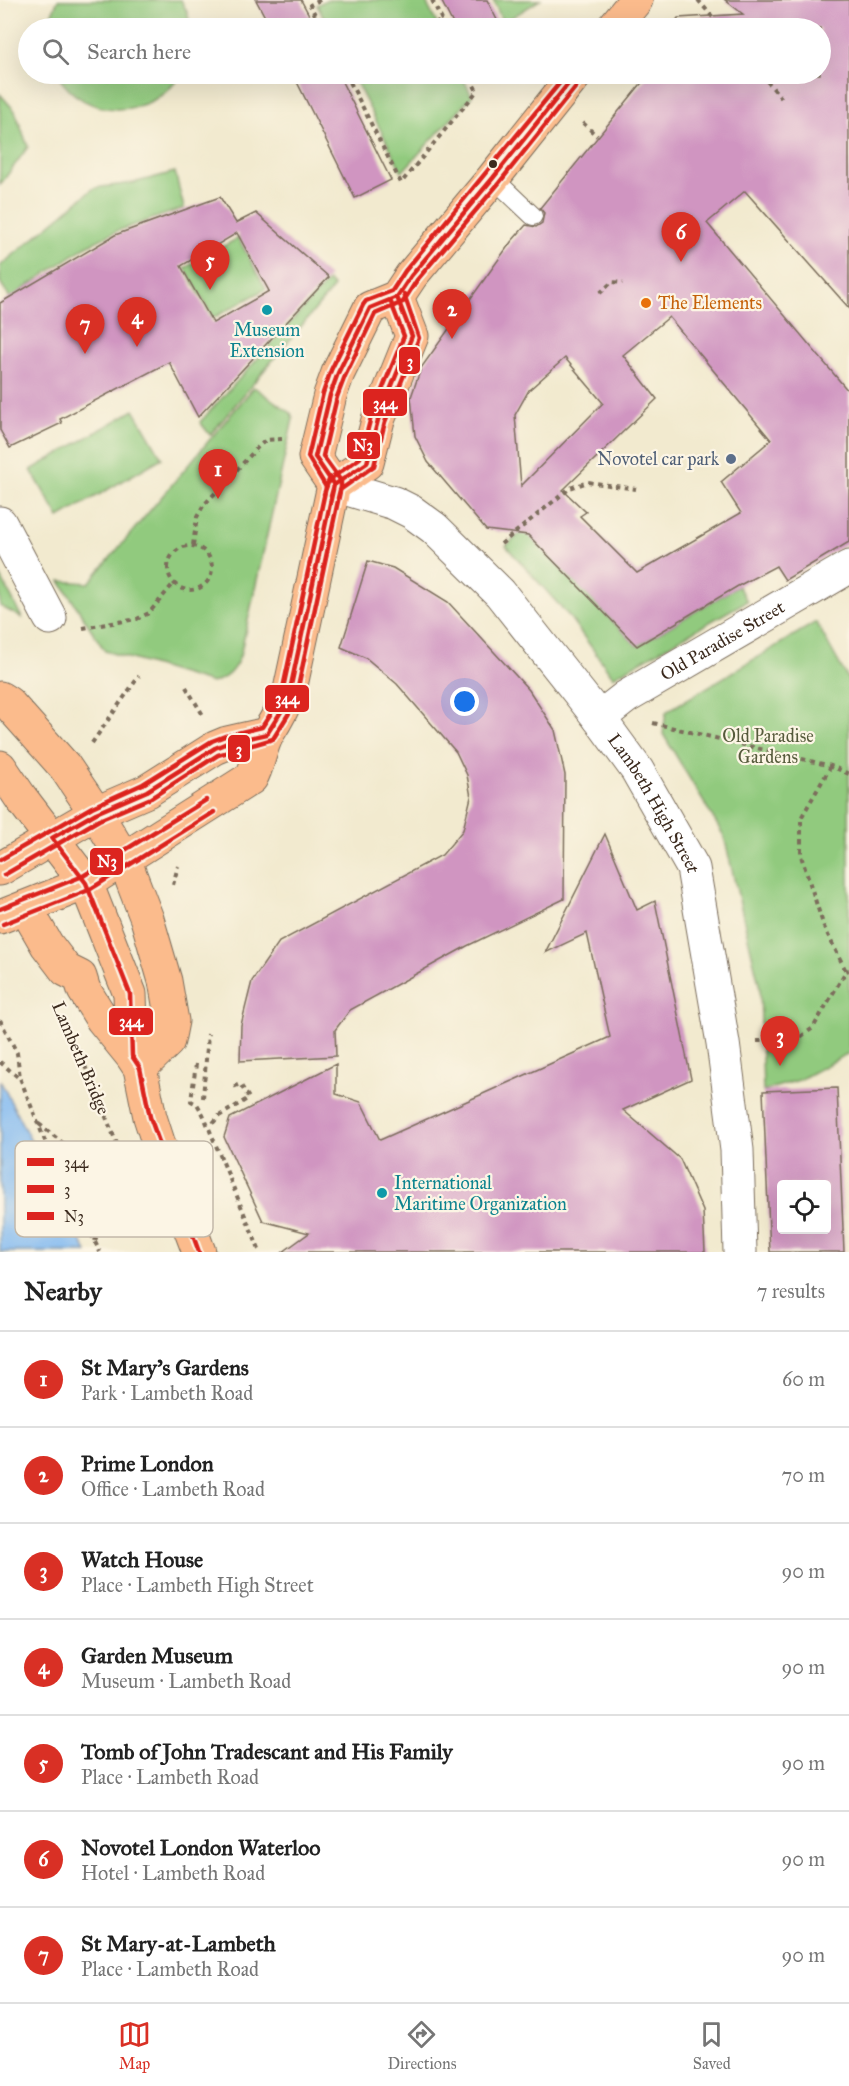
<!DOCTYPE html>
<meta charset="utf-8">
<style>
body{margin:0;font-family:"IM FELL Great Primer",serif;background:#f2f2f2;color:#222}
.controls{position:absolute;right:18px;bottom:18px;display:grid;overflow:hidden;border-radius:6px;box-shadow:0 6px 24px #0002}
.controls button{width:54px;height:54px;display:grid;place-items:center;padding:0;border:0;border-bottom:2px solid #e0e0e0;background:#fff;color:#222;font:30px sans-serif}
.you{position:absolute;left:465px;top:702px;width:21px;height:21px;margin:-15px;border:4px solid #fff;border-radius:50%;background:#1a73e8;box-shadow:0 0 0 9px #1a73e833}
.badge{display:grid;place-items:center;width:39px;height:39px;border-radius:50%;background:#d93025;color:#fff;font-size:20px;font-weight:700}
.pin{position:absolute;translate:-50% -50px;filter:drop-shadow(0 2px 3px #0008)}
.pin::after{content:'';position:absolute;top:32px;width:21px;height:18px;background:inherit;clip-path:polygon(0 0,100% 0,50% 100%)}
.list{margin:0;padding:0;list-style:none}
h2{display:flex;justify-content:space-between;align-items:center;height:78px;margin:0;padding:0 24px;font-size:26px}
h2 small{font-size:20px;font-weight:400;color:#767676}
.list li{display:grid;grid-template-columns:39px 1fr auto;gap:18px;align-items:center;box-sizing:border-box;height:96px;padding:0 24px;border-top:2px solid #e0e0e0}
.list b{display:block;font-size:22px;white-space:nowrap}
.list p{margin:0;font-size:20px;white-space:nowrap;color:#767676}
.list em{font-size:20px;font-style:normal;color:#767676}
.icon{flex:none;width:33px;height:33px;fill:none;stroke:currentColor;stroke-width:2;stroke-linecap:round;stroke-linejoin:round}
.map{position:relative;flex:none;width:849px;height:1252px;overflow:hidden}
.search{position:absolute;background:#fff;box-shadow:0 6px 24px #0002;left:18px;right:18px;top:18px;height:66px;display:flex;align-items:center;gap:15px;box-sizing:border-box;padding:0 21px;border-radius:33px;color:#767676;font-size:22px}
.sheet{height:750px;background:#fff}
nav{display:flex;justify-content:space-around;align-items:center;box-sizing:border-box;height:84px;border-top:2px solid #e0e0e0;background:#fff;font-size:16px;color:#767676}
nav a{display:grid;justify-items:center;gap:3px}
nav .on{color:#d93025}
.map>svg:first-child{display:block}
.green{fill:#91ca7e;stroke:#667a4e;stroke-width:1.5}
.water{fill:#81b9f1;stroke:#5e7288;stroke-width:1.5}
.building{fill:#d095c1;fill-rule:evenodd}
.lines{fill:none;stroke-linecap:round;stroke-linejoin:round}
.lane-casing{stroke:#7b6d5c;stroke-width:20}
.street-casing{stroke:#7b6d5c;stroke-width:35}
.primary-casing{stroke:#7b6d5c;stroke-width:35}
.path{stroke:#7b6d5c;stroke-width:4;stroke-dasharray:4.5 4.5;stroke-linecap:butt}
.lane{stroke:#fff;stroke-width:18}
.street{stroke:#fff;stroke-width:33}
.primary{stroke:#fbbb8c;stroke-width:33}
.bus-1-casing{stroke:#fcf5e5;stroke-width:9}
.bus-2-casing{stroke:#fcf5e5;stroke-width:9}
.bus-3-casing{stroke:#fcf5e5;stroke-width:9}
.bus-1{stroke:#dc241f;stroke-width:4.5}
.bus-2{stroke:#dc241f;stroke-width:4.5}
.bus-3{stroke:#dc241f;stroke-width:4.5}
.bus-dot{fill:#3b2a1e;stroke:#fcf5e5;stroke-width:2}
.food-dot{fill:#e8710a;stroke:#fcf5e5;stroke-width:2}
.culture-dot{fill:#0f9aa8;stroke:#fcf5e5;stroke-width:2}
.service-dot{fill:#5c6f8a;stroke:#fcf5e5;stroke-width:2}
.labels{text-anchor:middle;stroke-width:4.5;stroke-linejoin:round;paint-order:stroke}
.food-label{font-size:18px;fill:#c56008;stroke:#fcf5e5;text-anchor:start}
.culture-label{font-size:18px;fill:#0d838f;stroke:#fcf5e5}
.service-label{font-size:18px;fill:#4e5e75;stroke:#fcf5e5;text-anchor:end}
.street-label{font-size:18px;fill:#3b2a1e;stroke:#fcf5e5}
.park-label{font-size:18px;fill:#555a3b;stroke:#fcf5e5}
.key{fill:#fcf5e5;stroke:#c2b8a9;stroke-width:1.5}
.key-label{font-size:16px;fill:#3b2a1e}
.line-badge{stroke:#fcf5e5;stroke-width:2}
.badge-label{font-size:16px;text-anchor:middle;font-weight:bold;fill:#fff}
</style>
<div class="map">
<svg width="849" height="1252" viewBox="0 0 849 1252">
<rect width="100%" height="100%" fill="#fcf5e5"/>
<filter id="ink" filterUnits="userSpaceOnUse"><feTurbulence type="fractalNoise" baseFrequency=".0167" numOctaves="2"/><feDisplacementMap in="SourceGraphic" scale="12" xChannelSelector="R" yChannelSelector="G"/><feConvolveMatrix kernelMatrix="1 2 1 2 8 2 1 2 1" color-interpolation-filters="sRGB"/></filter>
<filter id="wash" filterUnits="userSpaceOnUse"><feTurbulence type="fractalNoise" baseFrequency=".008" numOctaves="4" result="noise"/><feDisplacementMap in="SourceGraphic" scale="24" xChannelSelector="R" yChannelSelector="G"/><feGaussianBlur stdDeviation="1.35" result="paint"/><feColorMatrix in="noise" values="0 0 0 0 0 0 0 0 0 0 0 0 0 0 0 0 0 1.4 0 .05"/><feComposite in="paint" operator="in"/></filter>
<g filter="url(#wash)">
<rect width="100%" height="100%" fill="#f2eacf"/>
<!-- green -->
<path class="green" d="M58 0H181L187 12 191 28H48L51 16Z
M326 0H425L439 28H329L317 5Z
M493 0H540L503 23Z
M57 74H181C154 119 84 122 57 74Z
M352 74H461L472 96 402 172Z
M0 94 15 111 28 147 0 185Z
M175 172 184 208 117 231 85 247 10 298 0 282V266L94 188 133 183Z
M238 238 266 289 213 318 185 268Z
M328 281 334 287 210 435 200 422Z
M254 387 291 413 293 419 240 656C234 671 227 678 212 683L105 651 60 581 89 583Z
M134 410 162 458 59 518 31 470Z
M524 530 637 646 738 586 747 601 613 677 568 615 506 546Z
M0 575 22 618 0 606Z
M816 622 849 681V1053L799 1080 763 1091 760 988 724 836 663 734 666 712Z"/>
<!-- water -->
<path class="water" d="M0 1080 4 1088 87 1252H0Z"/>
<g id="blocks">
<!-- building -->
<path class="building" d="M256 0H301L316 28H271Z
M441 0H487L501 28H455Z
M725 0H849V308L745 191 707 223 849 392V542L785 580 776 566 738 586 637 646 528 535 486 530 428 462 415 436 411 397 421 368 511 242 526 225 536 227 542 223 544 213 540 208 649 74H820V28H671L678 18 743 14ZM669 317 771 440 721 482 741 513 637 573 580 516 586 512 563 490 657 399 623 355ZM565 358 603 403 521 486 515 415 529 390Z
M293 74H338L391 180 355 198Z
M220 197 236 223 256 213 329 277 198 417 169 362 60 419 62 423 10 448 0 430V303L115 235ZM237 233 269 291 213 323 181 266Z
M368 561 393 568 448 602 529 690 555 730 565 775 564 899 467 946 350 1010 335 1030 336 1056 240 1061 241 1025 252 981 279 942 442 855 463 830 471 797 467 775 456 752 397 684 366 658 341 647Z
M605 834 637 910 655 901 691 1079 623 1110 680 1159 703 1211 705 1252H283L309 1233 263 1221 224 1137 230 1118 336 1064V1094L361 1102 380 1140 610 1037 587 933 545 953Z
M837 1088 844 1252H770L763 1091ZM782 1185H826V1230H782Z"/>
</g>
</g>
<g filter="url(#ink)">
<use href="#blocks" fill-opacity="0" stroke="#7b6d5c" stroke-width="1.5"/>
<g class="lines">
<!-- lane casing -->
<g class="lane-casing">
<path id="lane" d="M493 178 533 216"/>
</g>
<!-- street casing -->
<g class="street-casing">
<g id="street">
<path id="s1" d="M334 485 394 503 412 512 434 528 500 593 599 718 637 770 693 868 723 1043 737 1150 740 1252"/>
<path d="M0 523 50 618"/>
<path id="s2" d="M599 718 626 697 849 567"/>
</g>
</g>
<!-- primary casing -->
<g class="primary-casing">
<path id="primary" d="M613 28 636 0
M334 485 315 457 330 395 338 373 370 308 397 297 411 276 493 178 576 74
M0 698 8 703 65 767 96 813 124 859 147 919 165 981 172 1021 168 1041 140 1068
M0 767 21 798 86 883 130 994 132 1056
M0 869 96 813 147 791 215 748 227 743 267 734
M25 907 47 945 66 970 80 977 84 990 102 1019 132 1056 140 1068 150 1117 160 1148 199 1252
M0 917 86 883 251 778C259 764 260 747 268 733 277 719 284 706 290 690L334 485 367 463 378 420 412 336 397 297"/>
</g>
<!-- path -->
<path class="path" d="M320 0 310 5 322 28
M432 0 446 28
M698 0 722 28
M427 28 442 20
M346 74 401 183 477 91 468 74
M761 74 783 100
M583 123 597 136
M600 293 612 282 623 283
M501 544 570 488 588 482 636 489
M193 545 197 517 203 506 258 447 266 440 282 439
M168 568a22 22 0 1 1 44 0a22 22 0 1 1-44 0Z
M83 628 137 619 149 613 174 583
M186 687 203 715
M653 723 831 766 849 774
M92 743 139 676
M831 766 801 818V856L824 927 846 971
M173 885 178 866
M0 1020 17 1053 20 1078 49 1151 100 1252
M757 1041 796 1040 813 1028 846 971 849 970
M78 1049 122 1156
M0 1062 19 1078
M196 1064 191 1101 197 1104 203 1114 260 1252
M203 1098 208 1034
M213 1123 219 1116 249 1098 240 1084 233 1087
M39 1124 64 1144 102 1219 95 1241"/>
<!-- lane -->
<use href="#lane" class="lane"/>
<!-- street -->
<use href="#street" class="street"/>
<!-- primary -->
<use href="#primary" class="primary"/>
<!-- bus-1 casing -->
<g class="bus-1-casing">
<path id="bus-1" d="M331 496 334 485 367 463 378 420 412 336 397 297
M199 1252 150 1117 140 1068 132 1056 130 994 86 883 52 838 96 813 147 791 215 748 227 743 267 734 284 707 290 690 334 485 315 457 330 395 338 373 370 308 397 297 411 276 493 178 576 74"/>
</g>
<!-- bus-2 casing -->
<g class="bus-2-casing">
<path id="bus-2" d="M338 498 340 490 374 466 385 422 419 338 404 294
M4 875 99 820 151 798 218 755 273 739 291 710 297 692 341 487V481L323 456 337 397 345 376 375 314 403 302 417 280 499 183 582 79
M3 924 89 890 214 812"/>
</g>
<!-- bus-3 casing -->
<g class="bus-3-casing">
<path id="bus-3" d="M324 494 329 480 360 458 371 417 404 336 390 300
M0 860 92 807 143 784 212 741 225 736 262 727 277 704 283 688 326 487 308 457 323 393 331 370 363 305 366 301 392 291 405 271 567 74
M0 909 83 876 206 800"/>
</g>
<!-- bus-1 -->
<use href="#bus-1" class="bus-1"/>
<!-- bus-2 -->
<use href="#bus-2" class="bus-2"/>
<!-- bus-3 -->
<use href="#bus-3" class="bus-3"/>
</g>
</g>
<!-- markers -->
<circle class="bus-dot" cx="493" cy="164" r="5"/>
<circle class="food-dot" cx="646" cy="303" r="6"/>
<g class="culture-dot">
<circle cx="267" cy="310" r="6"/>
<circle cx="382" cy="1193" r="6"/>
</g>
<circle class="service-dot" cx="731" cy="459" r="6"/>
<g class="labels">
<!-- food labels -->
<g class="food-label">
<text x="658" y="309">The Elements</text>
</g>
<!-- culture labels -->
<g class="culture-label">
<text x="267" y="336">Museum<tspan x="267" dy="21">Extension</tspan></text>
<text x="394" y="1189" text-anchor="start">International<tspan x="394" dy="21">Maritime Organization</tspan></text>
</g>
<!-- service labels -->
<g class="service-label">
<text x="719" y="465">Novotel car park</text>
</g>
<!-- street labels -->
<g class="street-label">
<text dy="6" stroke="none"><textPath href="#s2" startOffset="146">Old Paradise Street</textPath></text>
<text dy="6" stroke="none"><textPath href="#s1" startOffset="464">Lambeth High Street</textPath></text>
<text transform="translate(81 1058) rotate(67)" y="6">Lambeth Bridge</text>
</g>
<!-- park labels -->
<g class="park-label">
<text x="768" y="742">Old Paradise<tspan x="768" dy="21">Gardens</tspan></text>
</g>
</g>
<!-- legend -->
<rect x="15" y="1141" width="198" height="96" rx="9" class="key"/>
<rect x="27" y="1158" width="27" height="8" fill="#dc241f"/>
<rect x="27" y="1185" width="27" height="8" fill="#dc241f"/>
<rect x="27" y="1212" width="27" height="8" fill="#dc241f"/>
<g class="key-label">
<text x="64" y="1168">344</text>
<text x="64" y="1195">3</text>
<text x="64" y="1222">N3</text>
</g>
<g class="line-badge">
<rect x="398" y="346" width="23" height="29" rx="6" fill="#dc241f"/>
<rect x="362" y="388" width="46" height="29" rx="6" fill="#dc241f"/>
<rect x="346" y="431" width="35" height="29" rx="6" fill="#dc241f"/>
<rect x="264" y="684" width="46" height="29" rx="6" fill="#dc241f"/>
<rect x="227" y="734" width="24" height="29" rx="6" fill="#dc241f"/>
<rect x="89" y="847" width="35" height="29" rx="6" fill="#dc241f"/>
<rect x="108" y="1007" width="46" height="29" rx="6" fill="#dc241f"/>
</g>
<g class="badge-label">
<text x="410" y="367">3</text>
<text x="385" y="409">344</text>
<text x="363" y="451">N3</text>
<text x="287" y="704">344</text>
<text x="239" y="755">3</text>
<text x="107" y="867">N3</text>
<text x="131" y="1027">344</text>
</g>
</svg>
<div class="controls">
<button><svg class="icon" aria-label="locate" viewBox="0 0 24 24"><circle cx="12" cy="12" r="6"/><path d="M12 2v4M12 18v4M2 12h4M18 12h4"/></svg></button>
</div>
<div class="you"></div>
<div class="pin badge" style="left:218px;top:499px">1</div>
<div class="pin badge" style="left:452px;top:339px">2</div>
<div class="pin badge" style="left:780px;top:1066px">3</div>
<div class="pin badge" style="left:137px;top:347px">4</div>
<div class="pin badge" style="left:210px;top:290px">5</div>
<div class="pin badge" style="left:681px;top:262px">6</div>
<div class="pin badge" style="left:85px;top:354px">7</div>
<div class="search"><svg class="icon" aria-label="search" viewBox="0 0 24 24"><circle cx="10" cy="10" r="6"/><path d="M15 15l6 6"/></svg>Search here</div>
</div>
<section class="sheet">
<h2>Nearby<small>7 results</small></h2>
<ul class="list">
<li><span class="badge">1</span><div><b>St Mary's Gardens</b><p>Park · Lambeth Road</p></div><em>60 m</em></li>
<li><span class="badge">2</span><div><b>Prime London</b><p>Office · Lambeth Road</p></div><em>70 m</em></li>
<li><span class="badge">3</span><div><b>Watch House</b><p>Place · Lambeth High Street</p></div><em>90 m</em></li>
<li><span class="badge">4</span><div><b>Garden Museum</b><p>Museum · Lambeth Road</p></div><em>90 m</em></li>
<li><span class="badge">5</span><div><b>Tomb of John Tradescant and His Family</b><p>Place · Lambeth Road</p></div><em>90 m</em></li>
<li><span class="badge">6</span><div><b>Novotel London Waterloo</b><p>Hotel · Lambeth Road</p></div><em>90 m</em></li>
<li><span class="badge">7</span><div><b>St Mary-at-Lambeth</b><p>Place · Lambeth Road</p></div><em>90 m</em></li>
</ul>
</section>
<nav>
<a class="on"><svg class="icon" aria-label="map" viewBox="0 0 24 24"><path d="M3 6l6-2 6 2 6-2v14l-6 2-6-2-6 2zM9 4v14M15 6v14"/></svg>Map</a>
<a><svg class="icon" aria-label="directions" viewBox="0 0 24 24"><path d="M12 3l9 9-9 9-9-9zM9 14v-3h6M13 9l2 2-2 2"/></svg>Directions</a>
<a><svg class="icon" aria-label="saved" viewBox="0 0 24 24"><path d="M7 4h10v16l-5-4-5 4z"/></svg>Saved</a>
</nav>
